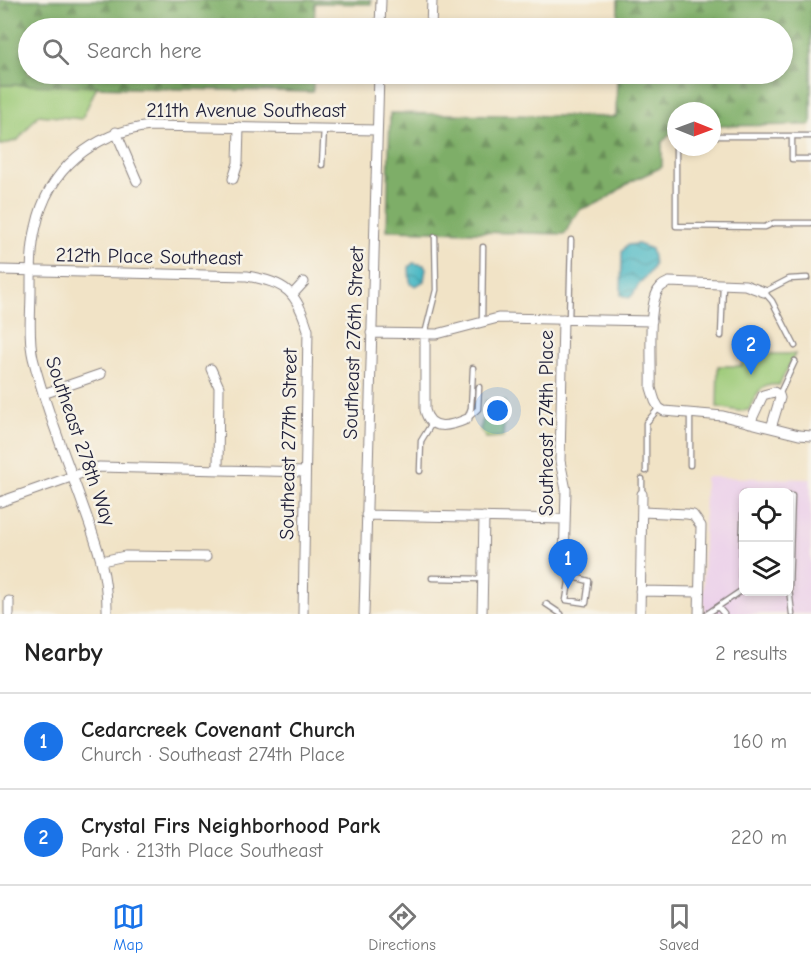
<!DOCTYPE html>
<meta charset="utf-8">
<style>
body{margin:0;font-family:"Comic Neue",sans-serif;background:#f6f6f6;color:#222}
.controls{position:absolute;right:18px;bottom:18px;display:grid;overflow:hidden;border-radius:9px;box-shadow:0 3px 9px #0003}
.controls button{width:54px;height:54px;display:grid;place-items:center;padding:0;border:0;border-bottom:2px solid #e0e0e0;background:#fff;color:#222;font:30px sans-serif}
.compass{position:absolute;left:667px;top:102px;width:54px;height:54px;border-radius:50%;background:#fff;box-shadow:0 3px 9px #0003;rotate:91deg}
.you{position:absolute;left:498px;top:411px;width:21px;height:21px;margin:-15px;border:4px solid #fff;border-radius:50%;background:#1a73e8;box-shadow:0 0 0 9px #1a73e833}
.badge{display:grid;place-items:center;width:39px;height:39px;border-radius:50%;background:#1a73e8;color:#fff;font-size:20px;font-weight:700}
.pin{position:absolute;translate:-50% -50px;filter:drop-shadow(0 2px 3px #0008)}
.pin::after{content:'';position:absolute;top:32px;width:21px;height:18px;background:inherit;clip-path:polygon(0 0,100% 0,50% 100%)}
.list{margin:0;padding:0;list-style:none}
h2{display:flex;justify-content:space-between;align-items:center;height:78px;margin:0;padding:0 24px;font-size:26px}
h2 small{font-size:20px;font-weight:400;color:#767676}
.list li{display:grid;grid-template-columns:39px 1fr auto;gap:18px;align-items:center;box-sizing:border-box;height:96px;padding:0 24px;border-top:2px solid #e0e0e0}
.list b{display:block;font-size:22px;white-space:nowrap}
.list p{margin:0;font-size:20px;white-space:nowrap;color:#767676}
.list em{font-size:20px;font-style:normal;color:#767676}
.icon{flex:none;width:33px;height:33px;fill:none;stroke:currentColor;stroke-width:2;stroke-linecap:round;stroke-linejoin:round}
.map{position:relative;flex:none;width:811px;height:614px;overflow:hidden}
.search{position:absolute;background:#fff;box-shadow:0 3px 9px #0003;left:18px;right:18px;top:18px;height:66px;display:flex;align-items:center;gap:15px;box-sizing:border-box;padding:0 21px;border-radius:33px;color:#767676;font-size:22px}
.sheet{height:270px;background:#fff}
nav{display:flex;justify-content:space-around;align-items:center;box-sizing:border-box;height:84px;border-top:2px solid #e0e0e0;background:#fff;font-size:16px;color:#767676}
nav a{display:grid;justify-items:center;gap:3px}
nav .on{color:#1a73e8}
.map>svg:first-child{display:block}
.built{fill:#ecd1ea;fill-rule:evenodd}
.forest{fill:url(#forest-firs);stroke:#506852;stroke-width:1.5}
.park{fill:#9dca78;stroke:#60765a;stroke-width:1.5}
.water{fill:url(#water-waves);stroke:#366d80;stroke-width:1.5}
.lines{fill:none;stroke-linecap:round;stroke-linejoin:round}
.lane-casing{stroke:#8a8280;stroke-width:7}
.street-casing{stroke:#8a8280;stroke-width:11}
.lane{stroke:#fff;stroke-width:4.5}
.street{stroke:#fff;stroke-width:9}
.labels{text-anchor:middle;stroke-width:5;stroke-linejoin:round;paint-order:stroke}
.street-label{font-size:20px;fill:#22223b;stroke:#f7f3e8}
</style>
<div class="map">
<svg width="811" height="614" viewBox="0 0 811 614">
<defs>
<pattern id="forest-firs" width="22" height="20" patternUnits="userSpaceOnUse" patternTransform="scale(1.5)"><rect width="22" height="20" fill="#7eae68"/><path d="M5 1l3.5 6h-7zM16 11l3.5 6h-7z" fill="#678d57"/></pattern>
<pattern id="water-waves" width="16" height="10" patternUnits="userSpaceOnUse" patternTransform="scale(1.5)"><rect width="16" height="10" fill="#4ab8c4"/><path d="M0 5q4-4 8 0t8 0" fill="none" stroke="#3d95a0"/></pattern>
</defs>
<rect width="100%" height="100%" fill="#f7f3e8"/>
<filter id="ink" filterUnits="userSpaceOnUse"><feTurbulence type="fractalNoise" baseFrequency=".0167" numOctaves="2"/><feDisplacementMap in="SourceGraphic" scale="12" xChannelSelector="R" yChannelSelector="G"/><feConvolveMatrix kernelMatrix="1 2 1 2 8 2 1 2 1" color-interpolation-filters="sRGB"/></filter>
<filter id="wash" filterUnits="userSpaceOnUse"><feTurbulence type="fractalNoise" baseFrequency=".008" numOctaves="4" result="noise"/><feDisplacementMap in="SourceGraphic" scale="24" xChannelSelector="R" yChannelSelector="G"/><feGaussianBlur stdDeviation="1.35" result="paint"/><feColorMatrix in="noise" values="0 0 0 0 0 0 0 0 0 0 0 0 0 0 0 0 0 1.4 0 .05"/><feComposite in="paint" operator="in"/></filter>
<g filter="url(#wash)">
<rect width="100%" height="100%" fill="#f1e3c6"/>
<!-- built -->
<path class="built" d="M705 477 811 479V614H705L703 595ZM744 493H788V592H744Z"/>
<!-- forest -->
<path class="forest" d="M0 0H371V4L315 3 314 28H28V74H313V92L0 85Z
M618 0H811V125L712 126V111H676V129L662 142V167L632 181 603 201 581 209 572 220 565 234 387 230 390 113 616 117 617 74H782V28H618Z"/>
<!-- park -->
<path class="park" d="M0 85 97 86 82 119 38 115 18 140 2 145H0Z
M742 342H762V354H795L779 385C760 383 756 394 749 410L739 411 717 407 718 366H742Z
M486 401H505L503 437 486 438 480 429C485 420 482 410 486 401Z"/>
<!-- water -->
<path class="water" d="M638 244 651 249C657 270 653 268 640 283 636 288 635 294 629 298L621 295 622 252 627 245Z
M413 263 424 265 426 268 424 281 416 286 410 284 409 267Z"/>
</g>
<g filter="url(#ink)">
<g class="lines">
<!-- lane casing -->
<g class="lane-casing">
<path id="lane" d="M712 136H811
M792 136V159H811
M676 147V226L765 227 774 223H811
M322 165 324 129
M569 320 571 240
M482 321 483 247
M425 334 436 290 435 237
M721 336 723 285
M795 346 772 301 764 292 789 279 807 278
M473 368 471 408 467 419 478 409 479 387
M779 395 795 361
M690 465V414
M420 471 421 441 432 423
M646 471V423L659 408
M642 494V479
M744 494 741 577 744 583
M788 496H792L789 589 792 614
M570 576 589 581 586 603 566 600Z
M432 578 483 579
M546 604 561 614
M718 607 724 614
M707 614 744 589"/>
</g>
<!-- street casing -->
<g class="street-casing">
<path id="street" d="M380 28 381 0
M431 28 432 0
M116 132 137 181
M233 179 238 163 239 127
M0 270 247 276C287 283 296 291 308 330L303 614
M764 292 745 285 669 282C662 285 658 288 656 295 648 314 652 366 651 388L655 401 659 408 664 411 723 416 799 435 811 436
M293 294 304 282
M563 319 560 461 566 490 564 563
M371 333 437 334 498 318 652 321
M425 334V410C430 432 451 426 467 419
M211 369 219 387 218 469
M43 394 101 374
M750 423 763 395 774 392 779 395 780 398 771 428
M0 502 99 467 305 472
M642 512 687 514 693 515 701 526 699 614
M366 515 564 519
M102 561 125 556 206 557
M640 591 699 592
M9 601V614
M107 614C108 571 95 540 81 500 64 453 45 406 33 358 28 336 31 312 31 290 31 269 31 247 36 227 48 169 93 133 150 126L377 130
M364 614 379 74
M482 614 484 517
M640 614 642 494"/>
</g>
<!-- lane -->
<use href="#lane" class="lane"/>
<!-- street -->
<use href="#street" class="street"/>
</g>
</g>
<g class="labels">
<!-- street labels -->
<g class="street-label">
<text x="246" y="117">211th Avenue Southeast</text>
<text transform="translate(149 256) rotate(1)" y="7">212th Place Southeast</text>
<text transform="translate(353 343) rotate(-88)" y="7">Southeast 276th Street</text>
<text transform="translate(546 423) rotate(-90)" y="7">Southeast 274th Place</text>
<text transform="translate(81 441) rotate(71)" y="7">Southeast 278th Way</text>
<text transform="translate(288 444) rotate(-89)" y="7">Southeast 277th Street</text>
</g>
</g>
</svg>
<div class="controls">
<button><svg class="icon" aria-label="locate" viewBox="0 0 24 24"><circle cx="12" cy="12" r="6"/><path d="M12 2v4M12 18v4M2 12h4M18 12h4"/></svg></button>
<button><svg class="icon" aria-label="layers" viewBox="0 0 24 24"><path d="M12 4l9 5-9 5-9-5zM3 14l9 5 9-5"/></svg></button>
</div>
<svg class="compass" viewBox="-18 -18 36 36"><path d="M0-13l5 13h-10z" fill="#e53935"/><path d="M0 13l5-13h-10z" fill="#767676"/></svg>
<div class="you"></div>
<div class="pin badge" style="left:568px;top:589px">1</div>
<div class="pin badge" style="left:751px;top:375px">2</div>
<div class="search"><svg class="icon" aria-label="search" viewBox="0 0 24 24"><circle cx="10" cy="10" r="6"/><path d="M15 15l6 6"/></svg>Search here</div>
</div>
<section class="sheet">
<h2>Nearby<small>2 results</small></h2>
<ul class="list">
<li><span class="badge">1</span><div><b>Cedarcreek Covenant Church</b><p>Church · Southeast 274th Place</p></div><em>160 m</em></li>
<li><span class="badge">2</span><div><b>Crystal Firs Neighborhood Park</b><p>Park · 213th Place Southeast</p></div><em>220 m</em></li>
</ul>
</section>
<nav>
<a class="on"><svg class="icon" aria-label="map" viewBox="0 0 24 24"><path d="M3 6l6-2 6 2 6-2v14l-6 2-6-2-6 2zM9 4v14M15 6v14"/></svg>Map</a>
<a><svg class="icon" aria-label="directions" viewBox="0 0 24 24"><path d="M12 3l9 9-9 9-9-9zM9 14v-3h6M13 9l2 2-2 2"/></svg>Directions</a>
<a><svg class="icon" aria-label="saved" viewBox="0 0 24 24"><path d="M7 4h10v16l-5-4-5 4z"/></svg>Saved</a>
</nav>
